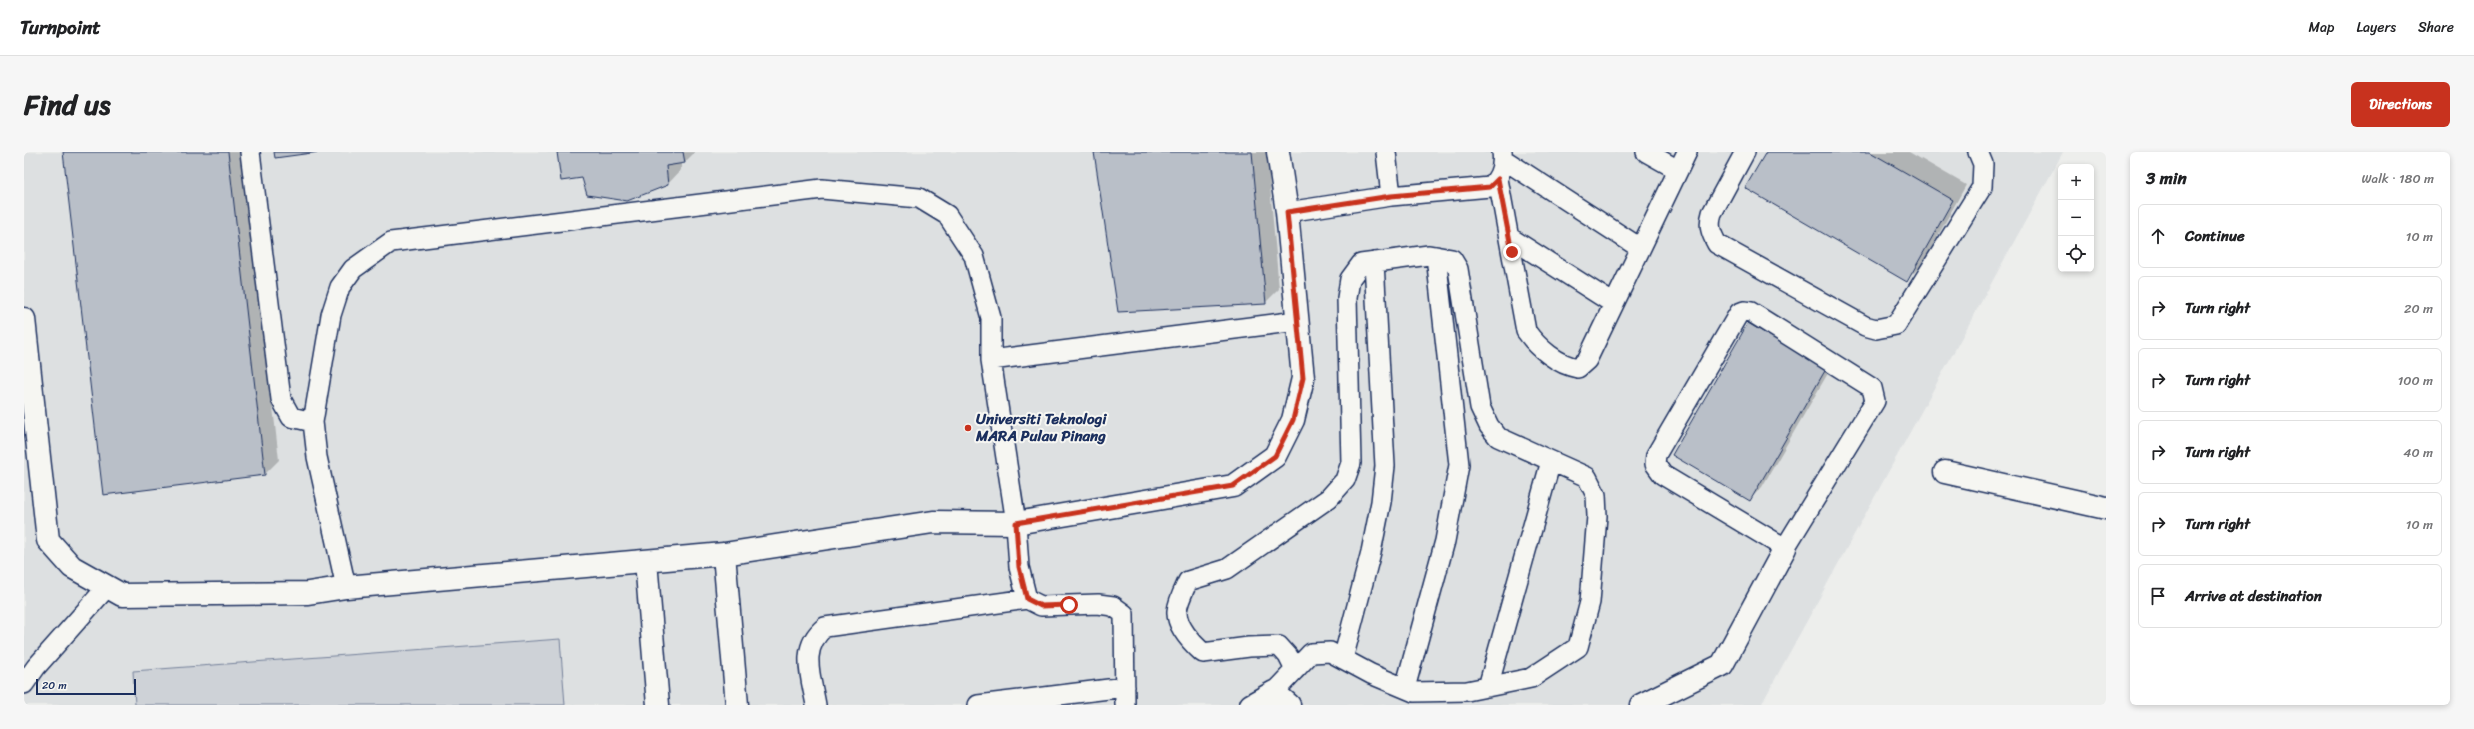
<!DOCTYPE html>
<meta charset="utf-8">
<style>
body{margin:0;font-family:Sriracha,sans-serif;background:#f6f6f6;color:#202124}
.controls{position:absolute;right:12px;top:12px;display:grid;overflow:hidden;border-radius:6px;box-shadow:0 2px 6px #0003}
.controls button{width:36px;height:36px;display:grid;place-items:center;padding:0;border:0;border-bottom:1px solid #e0e0e0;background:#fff;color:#202124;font:20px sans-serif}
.scale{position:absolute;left:12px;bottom:10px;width:100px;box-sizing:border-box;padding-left:4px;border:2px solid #1b2f5e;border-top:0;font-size:11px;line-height:14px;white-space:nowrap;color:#1b2f5e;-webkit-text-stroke:3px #f6f6f2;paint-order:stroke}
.stop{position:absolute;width:12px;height:12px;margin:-9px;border:3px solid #c8321e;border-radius:50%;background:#fff}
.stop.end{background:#c8321e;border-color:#fff;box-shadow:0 1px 4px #0008}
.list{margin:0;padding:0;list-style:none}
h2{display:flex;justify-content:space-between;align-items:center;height:52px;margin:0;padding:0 16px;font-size:17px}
h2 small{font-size:13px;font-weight:400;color:#757577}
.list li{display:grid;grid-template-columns:26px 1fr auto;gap:12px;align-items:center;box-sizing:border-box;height:64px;margin:0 8px 8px;padding:0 8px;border:1px solid #e0e0e0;border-radius:6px}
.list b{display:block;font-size:15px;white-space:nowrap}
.list em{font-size:13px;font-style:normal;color:#757577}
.icon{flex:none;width:22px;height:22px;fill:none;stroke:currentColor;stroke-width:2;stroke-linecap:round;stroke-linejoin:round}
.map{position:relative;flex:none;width:2082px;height:553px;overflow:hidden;border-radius:6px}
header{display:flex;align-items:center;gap:24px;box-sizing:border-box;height:56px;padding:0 20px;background:#fff;border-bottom:1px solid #e0e0e0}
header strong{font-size:19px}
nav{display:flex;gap:22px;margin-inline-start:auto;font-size:14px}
.intro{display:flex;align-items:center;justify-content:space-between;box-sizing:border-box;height:96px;padding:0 24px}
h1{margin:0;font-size:28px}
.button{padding:10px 18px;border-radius:6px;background:#c8321e;color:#fff;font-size:14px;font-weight:700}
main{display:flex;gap:24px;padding:0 24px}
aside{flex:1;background:#fff;border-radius:6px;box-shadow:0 2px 6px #0003}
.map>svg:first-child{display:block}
.built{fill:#dde0e1}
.green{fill:#ced2d7;stroke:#74809a}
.shadow{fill:#0003}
.building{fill:#b9bfc8;stroke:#1b2f5e}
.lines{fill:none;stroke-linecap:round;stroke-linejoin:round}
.lane-casing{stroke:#1b2f5e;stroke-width:22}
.street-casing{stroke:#1b2f5e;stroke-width:25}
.lane{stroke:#f6f6f2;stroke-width:19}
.street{stroke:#f6f6f2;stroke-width:22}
.route{stroke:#c8321e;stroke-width:5}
.poi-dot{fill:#c8321e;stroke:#f6f6f2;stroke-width:1.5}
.labels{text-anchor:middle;stroke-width:4;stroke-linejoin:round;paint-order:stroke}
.poi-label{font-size:15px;font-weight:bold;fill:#1b2f5e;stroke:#f6f6f2;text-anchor:start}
</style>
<header>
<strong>Turnpoint</strong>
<nav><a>Map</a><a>Layers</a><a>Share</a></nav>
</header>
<div class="intro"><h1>Find us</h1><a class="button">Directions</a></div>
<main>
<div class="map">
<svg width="2082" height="553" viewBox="0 0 2082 553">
<rect width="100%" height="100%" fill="#edeeec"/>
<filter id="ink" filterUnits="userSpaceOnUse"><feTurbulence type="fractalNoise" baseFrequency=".025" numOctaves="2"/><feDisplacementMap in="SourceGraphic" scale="8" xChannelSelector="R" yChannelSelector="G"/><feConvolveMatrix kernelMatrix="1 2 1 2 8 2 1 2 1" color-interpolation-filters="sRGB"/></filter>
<g filter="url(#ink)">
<!-- built -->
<path class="built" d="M0 0H2039L1737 553H0Z"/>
<!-- green -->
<path class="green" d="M536 487 541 553H111L109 519Z"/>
<!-- shadow -->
<path class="shadow" d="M40 0H220L255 308 241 322Z
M534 0H671L661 10 657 11V18L643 33 559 25Z
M1071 0H1243L1255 137 1241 151Z
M1743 0H1885L1942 33 1897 114 1882 128Z
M1737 159 1814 204 1738 335 1726 347 1725 172Z"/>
<!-- building -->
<path class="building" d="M39 0H204L241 323 79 343Z
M250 0H295L251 6Z
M533 0H659L661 11 642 14 644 33 603 49 563 43 558 26 537 29Z
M1070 0H1228L1242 152 1094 160Z
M1742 0H1846L1929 48 1883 130 1721 36Z
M1724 171 1802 217 1726 349 1648 303Z"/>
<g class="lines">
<!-- lane casing -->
<g class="lane-casing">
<path id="lane" d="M226 0 257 247 267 265 289 270
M1362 0 1367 44
M1622 0 1654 18
M1721 0 1688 61C1684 74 1687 81 1693 92L1841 174 1852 177 1872 173 1958 35 1959 12 1954 0
M1479 7 1616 96
M1474 27 1502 179C1514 196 1534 213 1554 216L1563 208 1663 0
M1263 60 1367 44 1466 35C1476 26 1480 14 1478 0
M1485 85 1590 152
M1720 159 1727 160 1848 236 1851 249 1761 396 1639 323 1631 312 1632 303 1715 161Z
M967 208 1273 169
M322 435 293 305 289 270 307 163 316 135 329 117 367 90 798 37 895 46 923 63 950 104 967 166V208L992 371 995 415 1003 447
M1319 507 1347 400 1357 350 1361 314 1350 110
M0 532 12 515 83 435
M1464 535 1527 309
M1381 536 1421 389 1435 313 1412 104
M1250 540 1287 501 1306 500 1347 522 1390 540 1443 539 1507 526 1554 495 1566 450 1573 364 1572 343 1563 325 1474 285 1465 274 1456 255 1434 117 1428 107 1405 103 1337 112 1326 127 1323 146 1327 311 1321 328 1305 346 1203 417 1164 429C1160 438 1154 449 1153 459 1152 474 1169 492 1179 501L1225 495 1255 494 1264 504 1271 518
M792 553C787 524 775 496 801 475L1003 447 1017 454 1074 452 1089 454 1100 462 1101 553
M954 553 1101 535"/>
</g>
<!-- street casing -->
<g class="street-casing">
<path id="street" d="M0 167 24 388 48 415 98 443 284 441 322 435 700 402 909 370 992 371 1209 334 1251 304 1269 268 1279 226 1263 60 1254 0
M1921 320 2082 356
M700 402 713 553
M622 409 634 553
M1227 553 1250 540 1265 553
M1617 553 1698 513 1761 396"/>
</g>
<!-- lane -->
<use href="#lane" class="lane"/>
<!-- street -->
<use href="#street" class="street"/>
</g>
</g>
<g class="lines" filter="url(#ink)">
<!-- route -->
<path class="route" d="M1045 453 1017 454 1003 447 995 415 992 371 1209 334 1251 304 1269 268 1279 226 1263 60 1367 44 1466 35 1474 27 1488 100"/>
</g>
<!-- markers -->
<circle class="poi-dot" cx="944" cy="276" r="4"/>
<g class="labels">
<!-- poi labels -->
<g class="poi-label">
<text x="952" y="272">Universiti Teknologi<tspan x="952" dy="17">MARA Pulau Pinang</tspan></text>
</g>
</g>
</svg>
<div class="controls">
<button>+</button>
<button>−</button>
<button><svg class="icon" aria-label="locate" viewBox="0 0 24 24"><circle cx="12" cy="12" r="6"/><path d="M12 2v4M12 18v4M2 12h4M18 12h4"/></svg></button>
</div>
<div class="scale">20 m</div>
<div class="stop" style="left:1045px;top:453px"></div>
<div class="stop end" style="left:1488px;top:100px"></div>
</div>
<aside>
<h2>3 min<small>Walk · 180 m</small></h2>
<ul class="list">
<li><svg class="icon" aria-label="ahead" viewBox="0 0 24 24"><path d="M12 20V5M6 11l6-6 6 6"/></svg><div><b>Continue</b></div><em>10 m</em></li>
<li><svg class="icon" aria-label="right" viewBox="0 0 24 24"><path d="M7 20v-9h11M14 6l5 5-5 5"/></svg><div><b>Turn right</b></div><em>20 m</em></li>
<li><svg class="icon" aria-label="right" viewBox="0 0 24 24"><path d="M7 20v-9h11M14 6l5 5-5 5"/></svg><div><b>Turn right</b></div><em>100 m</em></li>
<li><svg class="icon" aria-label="right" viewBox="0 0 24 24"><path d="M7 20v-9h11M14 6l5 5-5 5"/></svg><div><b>Turn right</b></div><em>40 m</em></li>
<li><svg class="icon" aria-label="right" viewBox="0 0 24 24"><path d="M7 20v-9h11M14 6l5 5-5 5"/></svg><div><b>Turn right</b></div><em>10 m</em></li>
<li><svg class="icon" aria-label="arrive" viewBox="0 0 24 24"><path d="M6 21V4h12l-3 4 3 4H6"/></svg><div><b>Arrive at destination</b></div></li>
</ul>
</aside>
</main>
